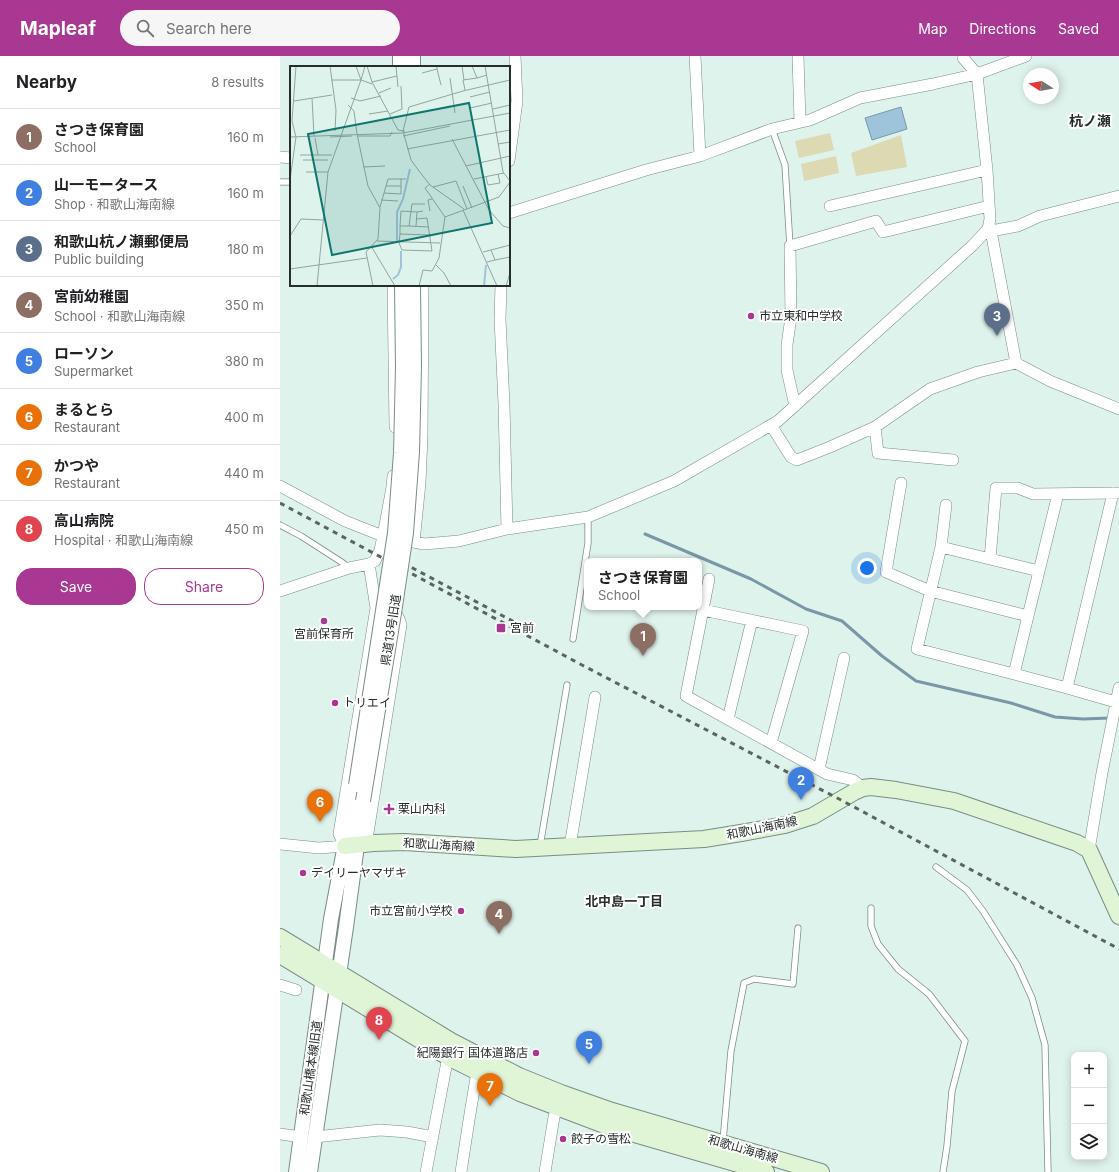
<!DOCTYPE html>
<meta charset="utf-8">
<style>
body{margin:0;font-family:Inter,"Noto Sans JP",sans-serif;background:#f6f6f6;color:#202124}
.controls{position:absolute;right:12px;bottom:12px;display:grid;overflow:hidden;border-radius:8px;box-shadow:0 2px 10px #0003}
.controls button{width:36px;height:36px;display:grid;place-items:center;padding:0;border:0;border-bottom:1px solid #e0e0e0;background:#fff;color:#202124;font:20px sans-serif}
.compass{position:absolute;left:743px;top:12px;width:36px;height:36px;border-radius:50%;background:#fff;box-shadow:0 2px 10px #0003;rotate:281deg}
.you{position:absolute;left:587px;top:512px;width:14px;height:14px;margin:-10px;border:3px solid #fff;border-radius:50%;background:#1a73e8;box-shadow:0 0 0 6px #1a73e833}
.badge{display:grid;place-items:center;width:26px;height:26px;border-radius:50%;background:#a93893;color:#fff;font-size:13px;font-weight:700}
.pin{position:absolute;translate:-50% -33px;filter:drop-shadow(0 1px 2px #0008)}
.pin::after{content:'';position:absolute;top:21px;width:14px;height:12px;background:inherit;clip-path:polygon(0 0,100% 0,50% 100%)}
.popup{position:absolute;left:304px;top:502px;width:118px;height:52px;box-sizing:border-box;display:grid;place-content:center;border-radius:8px;background:#fff;filter:drop-shadow(0 1px 3px #0005);font-size:13px;white-space:nowrap;color:#757577}
.popup b{font-size:15px;color:#202124}
.popup::after{content:'';position:absolute;left:50%;top:100%;margin-left:-8px;border:8px solid transparent;border-top-color:#fff}
.list{margin:0;padding:0;list-style:none}
h2{display:flex;justify-content:space-between;align-items:center;height:52px;margin:0;padding:0 16px;font-size:17px}
h2 small{font-size:13px;font-weight:400;color:#757577}
.list li{display:grid;grid-template-columns:26px 1fr auto;gap:12px;align-items:center;box-sizing:border-box;height:56px;padding:0 16px;border-top:1px solid #e0e0e0}
.list b{display:block;font-size:15px;white-space:nowrap}
.list p{margin:0;font-size:13px;white-space:nowrap;color:#757577}
.list em{font-size:13px;font-style:normal;color:#757577}
.actions{display:flex;gap:8px;padding:12px 16px}
.actions a{flex:1;padding:9px 0;border:1px solid #a93893;border-radius:16px;text-align:center;font-size:14px;color:#a93893}
.actions .main{background:#a93893;color:#fff}
.icon{flex:none;width:22px;height:22px;fill:none;stroke:currentColor;stroke-width:2;stroke-linecap:round;stroke-linejoin:round}
.map{position:relative;flex:none;width:839px;height:1116px;overflow:hidden}
header{display:flex;align-items:center;gap:24px;box-sizing:border-box;height:56px;padding:0 20px;background:#a93893;color:#fff}
header strong{font-size:19px}
nav{display:flex;gap:22px;margin-inline-start:auto;font-size:14px}
.search{width:280px;height:36px;background:#f6f6f6;display:flex;align-items:center;gap:10px;box-sizing:border-box;padding:0 14px;border-radius:22px;color:#757577;font-size:15px}
main{display:flex}
aside{flex:1;background:#fff}
.map>svg:first-child{display:block}
.green{fill:#dcd9b3}
.water{fill:#9ec4dc;stroke:#7a97a7}
.lines{fill:none;stroke-linecap:round;stroke-linejoin:round}
.stream{stroke:#7a97a7;stroke-width:3}
.service-casing{stroke:#798c85;stroke-width:7}
.minor-casing{stroke:#798c85;stroke-width:12}
.tertiary-casing{stroke:#798c85;stroke-width:16}
.secondary-casing{stroke:#798c85;stroke-width:18}
.service{stroke:#fff;stroke-width:5.5}
.minor{stroke:#fff;stroke-width:11}
.tertiary{stroke:#fff;stroke-width:14}
.secondary{stroke:#e0f5d6;stroke-width:16}
.rail{stroke:#5a6561;stroke-width:3;stroke-dasharray:5 5;stroke-linecap:butt}
.tertiary-bridge-casing{stroke:#798c85;stroke-width:16;stroke-linecap:butt}
.tertiary-bridge{stroke:#fff;stroke-width:14}
.poi-dot{fill:#a93893;stroke:#fff;stroke-width:1.5}
.labels{text-anchor:middle;stroke-width:4;stroke-linejoin:round;paint-order:stroke}
.poi-label{font-size:12px;fill:#262e2b;stroke:#fff;text-anchor:start}
.street-label{font-size:12px;fill:#262e2b;stroke:#fff}
.neighbourhood-label{font-size:13px;font-weight:bold;fill:#262e2b;stroke:#fff}
.quarter-label{font-size:14px;font-weight:bold;fill:#262e2b;stroke:#fff}
.inset-river{fill:none;stroke:#9ec4dc;stroke-width:2}
.inset-road{fill:none;stroke:#94a49e;stroke-width:1}
.view{fill:#0f766e;fill-opacity:0.15;stroke:#0f766e;stroke-width:2}
.inset-edge{fill:none;stroke:#262e2b;stroke-width:2}
</style>
<header>
<strong>Mapleaf</strong>
<div class="search"><svg class="icon" aria-label="search" viewBox="0 0 24 24"><circle cx="10" cy="10" r="6"/><path d="M15 15l6 6"/></svg>Search here</div>
<nav><a>Map</a><a>Directions</a><a>Saved</a></nav>
</header>
<main>
<aside>
<h2>Nearby<small>8 results</small></h2>
<ul class="list">
<li><span class="badge" style="background:#8d6e63">1</span><div><b>さつき保育園</b><p>School</p></div><em>160 m</em></li>
<li><span class="badge" style="background:#3f7fe0">2</span><div><b>山一モータース</b><p>Shop · 和歌山海南線</p></div><em>160 m</em></li>
<li><span class="badge" style="background:#5c6f8a">3</span><div><b>和歌山杭ノ瀬郵便局</b><p>Public building</p></div><em>180 m</em></li>
<li><span class="badge" style="background:#8d6e63">4</span><div><b>宮前幼稚園</b><p>School · 和歌山海南線</p></div><em>350 m</em></li>
<li><span class="badge" style="background:#3f7fe0">5</span><div><b>ローソン</b><p>Supermarket</p></div><em>380 m</em></li>
<li><span class="badge" style="background:#e8710a">6</span><div><b>まるとら</b><p>Restaurant</p></div><em>400 m</em></li>
<li><span class="badge" style="background:#e8710a">7</span><div><b>かつや</b><p>Restaurant</p></div><em>440 m</em></li>
<li><span class="badge" style="background:#e0444e">8</span><div><b>高山病院</b><p>Hospital · 和歌山海南線</p></div><em>450 m</em></li>
</ul>
<div class="actions"><a class="main">Save</a><a>Share</a></div>
</aside>
<div class="map">
<svg width="839" height="1116" viewBox="0 0 839 1116">
<rect width="100%" height="100%" fill="#def3eb"/>
<!-- green -->
<path class="green" d="M550 77 554 94 519 102 515 85Z
M621 79 627 111 576 120 571 97Z
M556 100 559 117 524 125 521 108Z"/>
<!-- water -->
<path class="water" d="M621 51 627 73 592 84 585 62Z"/>
<g class="lines">
<!-- stream -->
<path class="stream" d="M365 478 471 523 526 553 562 565 602 600 636 625 731 647 775 661 803 663 830 662"/>
<!-- service casing -->
<g class="service-casing">
<path id="service" d="M492 73 505 109 510 190
M0 126H11
M0 469 21 480 63 507 69 512
M293 583 308 487V461
M260 790 287 629
M656 811 687 834 703 855 737 909 752 942 765 989 768 1116
M591 852V870L598 888 618 913 649 938 685 985 672 1035 667 1090 663 1116
M443 1085 451 995 464 927 474 923 513 928 518 872"/>
</g>
<!-- minor casing -->
<g class="minor-casing">
<path id="minor" d="M415 0 420 100
M518 0 520 66
M0 101 11 102
M229 105 237 45 235 0
M550 150 707 114
M229 157 366 114 420 100 492 73 530 64 580 42 653 28 697 18 746 0
M708 173 711 175 736 307
M711 175 738 170 760 160 839 140
M113 229 115 371
M221 229 220 263 224 348 227 473
M515 350 507 314V289L511 261 510 190 596 165 603 176 709 150
M491 369 511 401 517 404 550 391 595 371 650 333 698 316 736 307 770 325 839 353
M595 371 598 397 673 404
M621 427 606 516 650 535 748 560 778 438
M0 430 65 465 103 480 112 431 113 420
M666 449 661 491 759 515
M134 486 140 427 142 380 143 229
M661 491 637 593 734 618
M710 503 716 432H738L753 438 838 437
M429 523 406 640 547 718 573 724 583 732
M0 535 69 512 89 508 95 505 100 494 103 480 144 488 179 485 227 473 308 461 394 425 498 365 692 190 708 173 710 163 707 114 697 18 683 2V0
M423 554 523 575 491 687
M748 560 734 618 787 632 833 437
M787 632 839 647
M448 663 472 564
M539 713 564 602
M0 788 39 792 65 790 59 778 96 552 89 508
M77 788 88 777 121 569C119 562 117 556 110 554
M290 790 315 641
M809 794 822 717 839 632
M0 929 16 934
M0 1078 21 1081
M35 1081 100 1074 127 1076 153 1081
M146 1116 169 995
M181 1116 189 1064 197 1016
M265 1116 274 1061 279 1044"/>
</g>
<!-- tertiary casing -->
<g class="tertiary-casing">
<path id="tertiary" d="M120 0V11
M133 11V0
M16 1116 51 863 74 741
M30 1116 66 871 83 745"/>
</g>
<!-- secondary casing -->
<g class="secondary-casing">
<path id="secondary" d="M65 790 93 787 124 786 236 793 424 783 461 777 505 769 533 760 574 736 583 732 591 731 616 734 674 745 797 787 809 794 839 860
M0 881 171 985 202 1001 239 1020 281 1037 332 1055 541 1116
M0 899 168 1001 240 1037 327 1070 486 1116"/>
</g>
<!-- service -->
<use href="#service" class="service"/>
<!-- minor -->
<use href="#minor" class="minor"/>
<!-- tertiary -->
<use href="#tertiary" class="tertiary"/>
<!-- secondary -->
<use href="#secondary" class="secondary"/>
<!-- rail -->
<path class="rail" d="M0 447 302 609 561 744 839 893
M123 507 242 570"/>
<!-- tertiary-bridge casing -->
<g class="tertiary-bridge-casing">
<path id="tertiary-bridge" d="M76 729 115 477 121 397 123 311 122 229
M83 745 114 557 126 477 132 396 134 310 133 229"/>
</g>
<!-- tertiary-bridge -->
<use href="#tertiary-bridge" class="tertiary-bridge"/>
</g>
<!-- markers -->
<g class="poi-dot">
<circle cx="471" cy="260" r="4"/>
<circle cx="44" cy="565" r="4"/>
<rect x="216" y="567" width="10" height="10" rx="2"/>
<circle cx="55" cy="647" r="4"/>
<path d="M107 747h4v4h4v4h-4v4h-4v-4h-4v-4h4z"/>
<circle cx="23" cy="817" r="4"/>
<circle cx="181" cy="855" r="4"/>
<circle cx="256" cy="997" r="4"/>
<circle cx="283" cy="1083" r="4"/>
</g>
<g class="labels">
<!-- poi labels -->
<g class="poi-label">
<text x="479" y="264">市立東和中学校</text>
<text x="230" y="576">宮前</text>
<text x="44" y="582" text-anchor="middle">宮前保育所</text>
<text x="63" y="651">トリエイ</text>
<text x="118" y="757">栗山内科</text>
<text x="31" y="821">デイリーヤマザキ</text>
<text x="173" y="859" text-anchor="end">市立宮前小学校</text>
<text x="248" y="1001" text-anchor="end">紀陽銀行 国体道路店</text>
<text x="291" y="1087">餃子の雪松</text>
</g>
<!-- street labels -->
<g class="street-label">
<text transform="translate(111 574) rotate(-81)" y="4">県道13号旧道</text>
<text transform="translate(482 772) rotate(-12)" y="4">和歌山海南線</text>
<text transform="translate(159 789) rotate(3)" y="4">和歌山海南線</text>
<text transform="translate(31 1012) rotate(-82)" y="4">和歌山橋本線旧道</text>
<text transform="translate(463 1093) rotate(16)" y="4">和歌山海南線</text>
</g>
<!-- neighbourhood labels -->
<g class="neighbourhood-label">
<text x="344" y="850">北中島一丁目</text>
</g>
<!-- quarter labels -->
<g class="quarter-label">
<text x="810" y="70">杭ノ瀬</text>
</g>
</g>
<!-- overview -->
<g transform="translate(10 10)">
<rect width="220" height="220" fill="#def3eb"/>
<path class="inset-river" d="M107 175V146L113 133 120 103M103 213 108 209 111 201V185M194 220 196 199"/>
<path class="inset-road" d="M40 0 46 44 45 65M77 0 82 16 107 10M106 0 108 21M172 0 174 14M182 0 187 12 197 9M195 0 213 106 220 115M147 3 151 19M132 7 147 3V0M160 12 165 47M41 14H71L82 18M71 14 75 0M82 16 108 64 113 65 121 94 129 105 140 119 174 143M175 24 173 14 187 12M89 27 101 22M180 31 200 26M22 32 24 70M61 32 70 35 91 30M4 35 42 29M58 39 64 45 67 68M180 42 202 37M203 43 220 39M79 48 98 45M100 48 112 43 111 20M115 65H113L119 41 173 25 220 14M67 68 78 120 90 142 88 173 76 186 83 220M68 70H100L102 66M113 70 160 60M0 71 113 67 220 47M40 71 62 70M25 72 28 89M162 73 199 144 213 160 220 162M208 78 220 76M117 83 220 64M10 89H42M13 94H38M176 100 220 90M73 101 95 100M16 106H38M196 111 198 119 210 117 208 108M184 113 214 107M0 114 6 71 2 55 6 0M96 120H111M173 120 182 142M143 121 166 115 177 143M94 127 111 128V113M91 134 108 135M135 138H122L119 160 138 161M90 141 98 113H116M173 144 207 220M140 145 138 134 142 133M155 151 209 131 220 116M110 160 111 145 127 146M119 160H110V168L139 169M126 160 127 146 133 145M110 168 109 177 112 184 142 185 137 152 126 153M0 170 11 153 33 154M87 175 150 177M81 180 105 220M201 184 220 179M193 186 201 184 205 194 197 196M205 194 220 191M146 199 154 207 161 220M0 203 77 192M27 220 38 106 71 14 66 0M129 220 133 204 142 205 149 192 155 151 135 122 140 118M216 220 220 207"/>
<path class="view" d="M179 37 202 157 42 189 18 68Z"/>
<rect width="220" height="220" class="inset-edge"/>
</g>
</svg>
<div class="controls">
<button>+</button>
<button>−</button>
<button><svg class="icon" aria-label="layers" viewBox="0 0 24 24"><path d="M12 4l9 5-9 5-9-5zM3 14l9 5 9-5"/></svg></button>
</div>
<svg class="compass" viewBox="-18 -18 36 36"><path d="M0-13l5 13h-10z" fill="#e53935"/><path d="M0 13l5-13h-10z" fill="#757577"/></svg>
<div class="you"></div>
<div class="pin badge" style="left:363px;top:600px;background:#8d6e63">1</div>
<div class="popup"><b>さつき保育園</b>School</div>
<div class="pin badge" style="left:521px;top:744px;background:#3f7fe0">2</div>
<div class="pin badge" style="left:717px;top:280px;background:#5c6f8a">3</div>
<div class="pin badge" style="left:219px;top:878px;background:#8d6e63">4</div>
<div class="pin badge" style="left:309px;top:1008px;background:#3f7fe0">5</div>
<div class="pin badge" style="left:40px;top:766px;background:#e8710a">6</div>
<div class="pin badge" style="left:210px;top:1050px;background:#e8710a">7</div>
<div class="pin badge" style="left:99px;top:984px;background:#e0444e">8</div>
</div>
</main>
